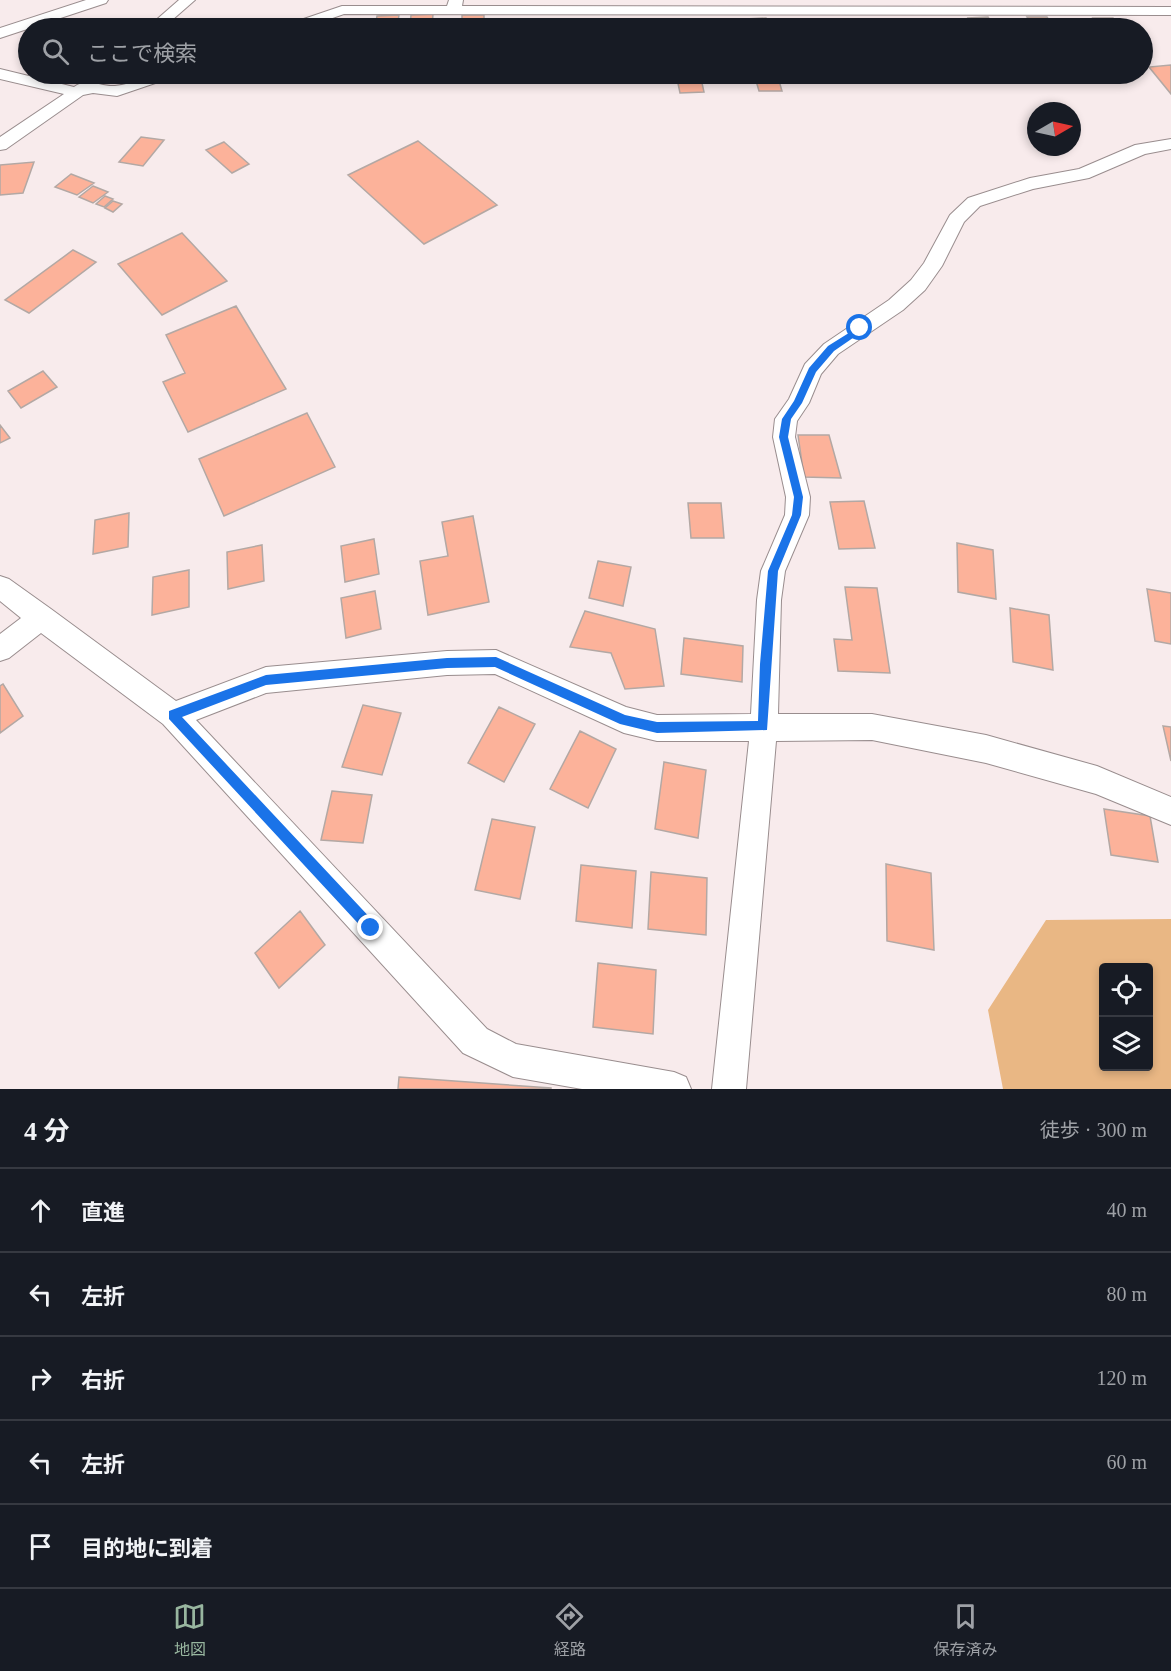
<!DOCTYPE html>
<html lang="ja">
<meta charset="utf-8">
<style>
body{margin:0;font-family:"Times New Roman","Noto Sans JP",serif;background:#20242c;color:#f1f3f6}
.controls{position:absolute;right:18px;bottom:18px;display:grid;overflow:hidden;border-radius:6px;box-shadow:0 3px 9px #0003}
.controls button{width:54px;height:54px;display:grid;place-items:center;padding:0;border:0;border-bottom:2px solid #363941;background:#171b24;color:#f1f3f6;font:30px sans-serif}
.compass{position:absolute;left:1027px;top:102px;width:54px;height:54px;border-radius:50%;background:#171b24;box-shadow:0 3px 9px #0003;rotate:81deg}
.stop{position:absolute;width:18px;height:18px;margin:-14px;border:4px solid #1a73e8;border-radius:50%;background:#fff}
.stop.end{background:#1a73e8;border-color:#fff;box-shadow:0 2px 6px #0008}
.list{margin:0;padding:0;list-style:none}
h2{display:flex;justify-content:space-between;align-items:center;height:78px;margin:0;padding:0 24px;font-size:26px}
h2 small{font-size:20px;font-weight:400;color:#9ea1a6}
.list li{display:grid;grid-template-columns:39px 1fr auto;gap:18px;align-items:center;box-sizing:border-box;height:84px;padding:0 24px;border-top:2px solid #363941}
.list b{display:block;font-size:22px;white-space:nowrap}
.list em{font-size:20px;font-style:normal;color:#9ea1a6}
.icon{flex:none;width:33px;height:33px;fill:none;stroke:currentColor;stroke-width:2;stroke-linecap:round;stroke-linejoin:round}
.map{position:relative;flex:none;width:1171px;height:1089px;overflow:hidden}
.search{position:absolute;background:#171b24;box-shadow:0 3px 9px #0003;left:18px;right:18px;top:18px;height:66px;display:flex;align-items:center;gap:15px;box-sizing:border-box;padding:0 21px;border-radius:33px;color:#9ea1a6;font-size:22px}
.sheet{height:498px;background:#171b24}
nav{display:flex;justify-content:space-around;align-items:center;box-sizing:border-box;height:84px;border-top:2px solid #363941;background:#171b24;font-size:16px;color:#9ea1a6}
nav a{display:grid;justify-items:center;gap:3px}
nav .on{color:#98b69f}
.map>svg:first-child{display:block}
.green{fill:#e9b784;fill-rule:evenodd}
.building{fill:#fcb29a;stroke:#b3a8a4;stroke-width:1.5}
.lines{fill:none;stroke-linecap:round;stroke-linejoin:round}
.street-casing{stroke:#998d8e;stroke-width:2}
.street{fill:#fff;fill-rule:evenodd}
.route{fill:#1a73e8}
</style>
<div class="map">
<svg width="1171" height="1089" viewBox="0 0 1171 1089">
<rect width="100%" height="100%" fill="#f8ebec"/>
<!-- green -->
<path class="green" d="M1171 919V1089H1003L988 1010 1046 920ZM1104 968H1148V1066H1104Z"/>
<!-- building -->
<path class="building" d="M433 14 432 28H410L411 15Z
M399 15 397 28H375L377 16Z
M462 15H484V28H462Z
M988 17 995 28H974L968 18Z
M1027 17H1047L1054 28H1034Z
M766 18 769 28H749L746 19Z
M1093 18H1113L1121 28H1101Z
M532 19V28H510V20Z
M329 20H351L350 28H328Z
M905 21 909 28H887L884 22Z
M789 23H809L811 28H790Z
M1171 65V94L1149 67Z
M365 74H388V78L364 79Z
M676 74H700L704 92 680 93Z
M754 74H777L782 91H759Z
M141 137 164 140 143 166 119 162Z
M418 141 497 205 424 244 348 175Z
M224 142 249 164 232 173 206 150Z
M34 162 23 193 0 195V165Z
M71 174 94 183 77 195 55 187Z
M93 186 108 192 93 203 79 197Z
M105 196 113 199 104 207 96 204Z
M113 201 122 204 113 212 105 208Z
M182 233 227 281 162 315 118 264Z
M73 250 96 262 29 313 5 300Z
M236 306 286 389 188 432 163 382 185 373 166 335Z
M43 371 57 387 21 408 8 391Z
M307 413 335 467 224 516 199 459Z
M0 425 10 438 0 443Z
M798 435H829L841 478 804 477Z
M864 501 875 548 839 549 830 502Z
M688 503H721L724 538H691Z
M129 513 128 547 93 554 95 520Z
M473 516 489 602 428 615 420 561 448 556 442 522Z
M374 539 379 574 345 582 341 546Z
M957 543 993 550 996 599 958 592Z
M262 545 264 581 228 589 227 552Z
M598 561 631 567 623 606 589 598Z
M189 570V607L152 615 153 577Z
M845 587 877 588 890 673 838 671 834 639 852 640Z
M1147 589 1171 593V644L1155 641Z
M375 591 381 629 346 638 341 598Z
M1010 608 1049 615 1053 670 1013 662Z
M585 611 655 629 664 686 625 689 611 653 570 647Z
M684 638 743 646 742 682 681 674Z
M3 684 23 716 0 733V686Z
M363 705 401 713 382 775 342 767Z
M499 707 535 724 504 782 468 763Z
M1163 726 1171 727V761Z
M580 731 616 749 588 808 550 789Z
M664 762 706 770 698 838 655 829Z
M332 791 372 795 363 843 321 840Z
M1104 809 1150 816 1158 862 1111 855Z
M492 819 535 827 520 899 475 890Z
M886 864 931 873 934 950 887 941Z
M581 865 636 871 632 928 576 921Z
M651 872 707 878 706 935 648 929Z
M300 911 325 945 279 988 255 953Z
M598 963 656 970 653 1034 593 1027Z
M399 1077 551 1088V1089H398Z"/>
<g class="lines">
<!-- street casing -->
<g class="street-casing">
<path id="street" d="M86 0H108L106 3 0 38V28Z
M179 0H195L163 28H147Z
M449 0H463L462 6 1171 7V15L344 14 304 28H284L286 25 342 6H447Z
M0 69 74 87C88 77 100 87 115 86 137 84 147 71 175 74L173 77 117 96 93 93 83 95 6 149 0 150V137L64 94 0 79Z
M1171 139V149L1145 154 1089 178 1033 189 980 206 964 222 942 266 925 290 903 310 838 354 821 374 809 403 797 421 795 437 810 497 809 515 785 571 781 600 778 714H872L986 735 1097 766 1171 797V825L1096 794 986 763 872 740 776 741 746 1089H712L749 741H657L624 733 495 674 447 675 266 693 196 720 487 1029 516 1044 674 1072 686 1077 691 1089H582L513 1077 463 1053 163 724 41 633 9 658 0 661V634L21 618 0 601V576L9 579 51 609 176 701 266 667 447 651 496 650 626 707 657 715 751 714 757 600 761 571 785 515 786 497 773 437 775 419 789 399 805 364 824 344 889 300 911 280 924 263 950 215 968 198 1030 178 1079 169 1135 145Z"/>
</g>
<!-- street -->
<use href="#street" class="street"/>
</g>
<!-- route -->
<path class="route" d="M860 326 864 328 863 331 834 351 816 372 802 403 791 419 788 437 803 497 801 515 778 571 767 730 657 733 620 724 495 667 447 668 266 685 182 717 375 923 377 928 375 932 371 934 366 932 169 719V711L266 675 447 658 496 657 625 715 657 722 758 721 760 664 768 571 792 515 794 497 779 437 782 419 794 401 809 368 828 346Z"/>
</svg>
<div class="controls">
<button><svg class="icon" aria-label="locate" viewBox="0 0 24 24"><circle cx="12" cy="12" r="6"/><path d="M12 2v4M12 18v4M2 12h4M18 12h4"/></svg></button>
<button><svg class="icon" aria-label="layers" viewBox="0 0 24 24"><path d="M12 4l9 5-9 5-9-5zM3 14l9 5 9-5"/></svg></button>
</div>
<svg class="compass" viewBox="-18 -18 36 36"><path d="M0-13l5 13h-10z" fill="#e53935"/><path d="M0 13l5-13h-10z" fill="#9ea1a6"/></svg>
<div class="stop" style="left:860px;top:328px"></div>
<div class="stop end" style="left:371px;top:928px"></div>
<div class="search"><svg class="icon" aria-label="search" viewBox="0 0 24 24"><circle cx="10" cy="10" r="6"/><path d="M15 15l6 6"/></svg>ここで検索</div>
</div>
<section class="sheet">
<h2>4 分<small>徒歩 · 300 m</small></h2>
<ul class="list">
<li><svg class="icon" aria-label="ahead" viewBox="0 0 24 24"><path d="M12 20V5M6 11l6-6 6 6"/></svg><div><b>直進</b></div><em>40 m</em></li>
<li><svg class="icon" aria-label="left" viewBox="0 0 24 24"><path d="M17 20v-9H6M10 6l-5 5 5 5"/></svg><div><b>左折</b></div><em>80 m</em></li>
<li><svg class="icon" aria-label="right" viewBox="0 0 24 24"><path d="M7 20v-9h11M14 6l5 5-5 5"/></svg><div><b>右折</b></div><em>120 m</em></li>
<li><svg class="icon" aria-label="left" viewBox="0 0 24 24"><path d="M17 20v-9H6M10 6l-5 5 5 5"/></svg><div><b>左折</b></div><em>60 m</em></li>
<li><svg class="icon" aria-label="arrive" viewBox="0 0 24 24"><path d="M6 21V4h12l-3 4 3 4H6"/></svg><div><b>目的地に到着</b></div></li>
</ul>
</section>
<nav>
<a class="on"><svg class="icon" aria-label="map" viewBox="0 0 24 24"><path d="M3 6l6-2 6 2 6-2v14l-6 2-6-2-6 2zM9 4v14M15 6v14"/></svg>地図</a>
<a><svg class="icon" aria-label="directions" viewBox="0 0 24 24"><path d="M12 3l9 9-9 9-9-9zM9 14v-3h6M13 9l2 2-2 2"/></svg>経路</a>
<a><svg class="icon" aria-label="saved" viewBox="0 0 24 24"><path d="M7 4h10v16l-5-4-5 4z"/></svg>保存済み</a>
</nav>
